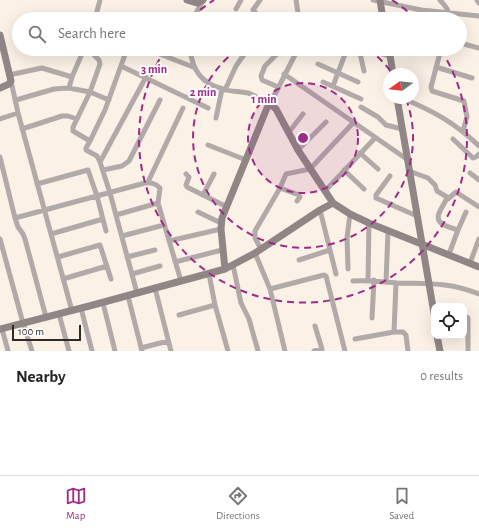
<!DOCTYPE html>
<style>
body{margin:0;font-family:"Alegreya Sans",sans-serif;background:#f2f2f2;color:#222}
.controls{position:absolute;right:12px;bottom:12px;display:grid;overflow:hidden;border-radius:8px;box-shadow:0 4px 16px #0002}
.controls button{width:36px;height:36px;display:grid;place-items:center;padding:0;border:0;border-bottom:1px solid #e0e0e0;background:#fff;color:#222;font:20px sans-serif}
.compass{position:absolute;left:383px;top:68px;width:36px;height:36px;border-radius:50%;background:#fff;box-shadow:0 4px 16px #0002;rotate:255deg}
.scale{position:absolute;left:12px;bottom:10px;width:69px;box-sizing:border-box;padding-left:4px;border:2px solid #2f2c28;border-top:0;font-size:11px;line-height:14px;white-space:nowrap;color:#2f2c28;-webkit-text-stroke:3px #fff;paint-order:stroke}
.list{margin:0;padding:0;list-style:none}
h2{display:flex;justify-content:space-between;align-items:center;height:52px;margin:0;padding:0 16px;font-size:17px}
h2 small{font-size:13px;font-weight:400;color:#767676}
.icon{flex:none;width:22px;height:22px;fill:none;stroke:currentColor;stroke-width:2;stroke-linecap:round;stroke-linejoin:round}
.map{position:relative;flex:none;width:479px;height:351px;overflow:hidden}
.search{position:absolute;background:#fff;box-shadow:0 4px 16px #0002;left:12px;right:12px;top:12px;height:44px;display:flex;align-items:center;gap:10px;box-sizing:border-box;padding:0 14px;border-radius:22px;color:#767676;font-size:15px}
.sheet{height:124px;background:#fff}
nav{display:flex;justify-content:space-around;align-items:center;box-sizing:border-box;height:56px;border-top:1px solid #e0e0e0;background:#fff;font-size:11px;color:#767676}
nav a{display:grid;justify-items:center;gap:2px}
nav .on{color:#9e2b87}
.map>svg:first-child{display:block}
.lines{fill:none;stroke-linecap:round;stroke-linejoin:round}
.street{stroke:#b1aaa9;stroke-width:5}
.secondary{stroke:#908685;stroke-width:7}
.ring{fill:none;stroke:#9e2b87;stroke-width:2;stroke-dasharray:7 5}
.centre{fill:#9e2b87;stroke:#fff;stroke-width:2}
.ring-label{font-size:12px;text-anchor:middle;font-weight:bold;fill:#9e2b87;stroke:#fff;stroke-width:4;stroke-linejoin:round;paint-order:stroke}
</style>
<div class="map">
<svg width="479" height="351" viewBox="0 0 479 351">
<rect width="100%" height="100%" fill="#fbf1e6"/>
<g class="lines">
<!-- street -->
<path class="street" d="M260 0 253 10 261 19
M296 0 299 19
M373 0 421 10 479 16
M440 0C446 7 450 10 448 19
M477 0 479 3
M236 9 241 0
M95 19 100 0
M193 19 202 2
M419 19 421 10
M460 43 479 48
M95 49 94 55 99 60 100 64 90 92 109 100
M147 49 193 67
M190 49C192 70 202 84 223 89 231 92 239 91 248 93 255 95 263 101 270 104L298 49
M359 49 364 71
M364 49 390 56
M441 49 431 87 432 91 464 101 467 117 463 131
M318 64 358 82
M121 66 208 108
M436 67 472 78
M284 74 408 160
M9 75 42 68 72 77
M11 81 18 113 72 311
M323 82 361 99
M333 86 347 49
M278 87 262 80 261 76 265 66 279 52
M225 90 236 66 248 49
M402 98C433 111 454 122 479 146
M16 100 54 89 69 88
M361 107 378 117 386 125 402 129
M216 118 222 89
M0 119 18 113
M77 119 90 92 69 88 72 77 84 49
M22 129 62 116H68L77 119 73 127V131L90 141 105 110 127 49
M289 132 303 114
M453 139 473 158 476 157 479 154
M90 141 86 148V150L97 156 100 162
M208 145 246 160
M298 150 326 122
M360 153 378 169
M0 157 15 218 18 227 23 234 25 239 46 317
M103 170 122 166 129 161 160 100
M344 170 364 189
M409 171 428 178 435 185 437 191 447 197C446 202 442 206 440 211 433 224 448 227 458 230L449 254
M470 173 479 180
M186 174 189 177 186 185 187 187 227 207
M390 176 376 195V198L417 216
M148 182 183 108
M37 184 88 170 97 196 106 231
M280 188 299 195 300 197 297 201
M325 191 375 138
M203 195 214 174
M448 199 456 192 479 207
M320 210 336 274
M198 212 221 223
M116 215 158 203
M15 218 145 183C150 182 157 184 160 188L158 203 181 281
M458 230 466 212
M51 234 103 219
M122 236 164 225
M0 239 23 323 32 351
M169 241 221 229
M261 249 255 238V231L280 188 286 174 310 169 353 123
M255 253 270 289 285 351
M58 257 100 245 111 279
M127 257 155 250
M299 260 330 250
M175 262 222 250
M470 263 479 239
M233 265 241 303 249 319 258 351
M348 269 347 238 350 214
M132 274 160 266
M209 274 215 305 228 351
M63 279 107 266
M368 280 369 223
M353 281C368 280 382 282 397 283 429 284 448 282 479 294
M386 282 388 231
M155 288 171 351
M270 289 324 275 326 276 345 351
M137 293 110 193 100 162 146 77
M128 296 142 351
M103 303 115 351
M81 308 92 351
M59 314 69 351
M179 315 215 305
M464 315 468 318V351
M372 318 374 280
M2 329 8 351
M394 332 396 283
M355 339 394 332H403L406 335 408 351
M141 348 168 341
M314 351 322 349 315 326"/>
<!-- secondary -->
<path class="secondary" d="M187 0 197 3 203 0
M380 0 383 19
M0 35 11 81 9 84 0 88
M389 49 393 74
M397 98 434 313
M225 269 221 229 222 218 267 108 270 104 276 109 298 150 333 203 350 214 369 223 479 267
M0 329 93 305 225 269 255 253 320 210 333 203
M437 336 440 351"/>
</g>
<!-- distance rings -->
<circle cx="303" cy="138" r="55" fill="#9e2b87" fill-opacity=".12"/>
<g class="ring">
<circle cx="303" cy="138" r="55"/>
<path d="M368 49A110 110 0 0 1 392 73M406 99A110 110 0 1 1 238 49"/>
<path d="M191 18A164 164 0 0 1 214 0M392 0A164 164 0 0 1 415 18M441 50A164 164 0 1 1 165 50"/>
</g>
<circle cx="303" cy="138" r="6" class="centre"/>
<g class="ring-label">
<text x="154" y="73">3 min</text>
<text x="203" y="96">2 min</text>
<text x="264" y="103">1 min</text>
</g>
</svg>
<div class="controls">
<button><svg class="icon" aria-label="locate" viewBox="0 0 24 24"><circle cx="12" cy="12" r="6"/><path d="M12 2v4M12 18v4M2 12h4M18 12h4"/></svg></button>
</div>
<svg class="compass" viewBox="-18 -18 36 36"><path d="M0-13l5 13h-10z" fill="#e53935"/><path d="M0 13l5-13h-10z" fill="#767676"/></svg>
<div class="scale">100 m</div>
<div class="search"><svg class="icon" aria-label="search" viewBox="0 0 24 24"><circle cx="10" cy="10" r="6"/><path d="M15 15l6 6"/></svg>Search here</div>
</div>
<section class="sheet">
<h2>Nearby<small>0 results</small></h2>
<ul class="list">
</ul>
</section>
<nav>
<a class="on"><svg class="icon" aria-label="map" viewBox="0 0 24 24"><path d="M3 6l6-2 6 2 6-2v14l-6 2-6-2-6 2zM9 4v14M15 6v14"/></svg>Map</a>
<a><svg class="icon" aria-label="directions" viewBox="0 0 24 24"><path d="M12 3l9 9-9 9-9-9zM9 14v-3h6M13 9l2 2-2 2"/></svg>Directions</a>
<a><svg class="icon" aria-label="saved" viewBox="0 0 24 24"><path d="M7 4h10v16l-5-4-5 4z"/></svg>Saved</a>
</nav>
